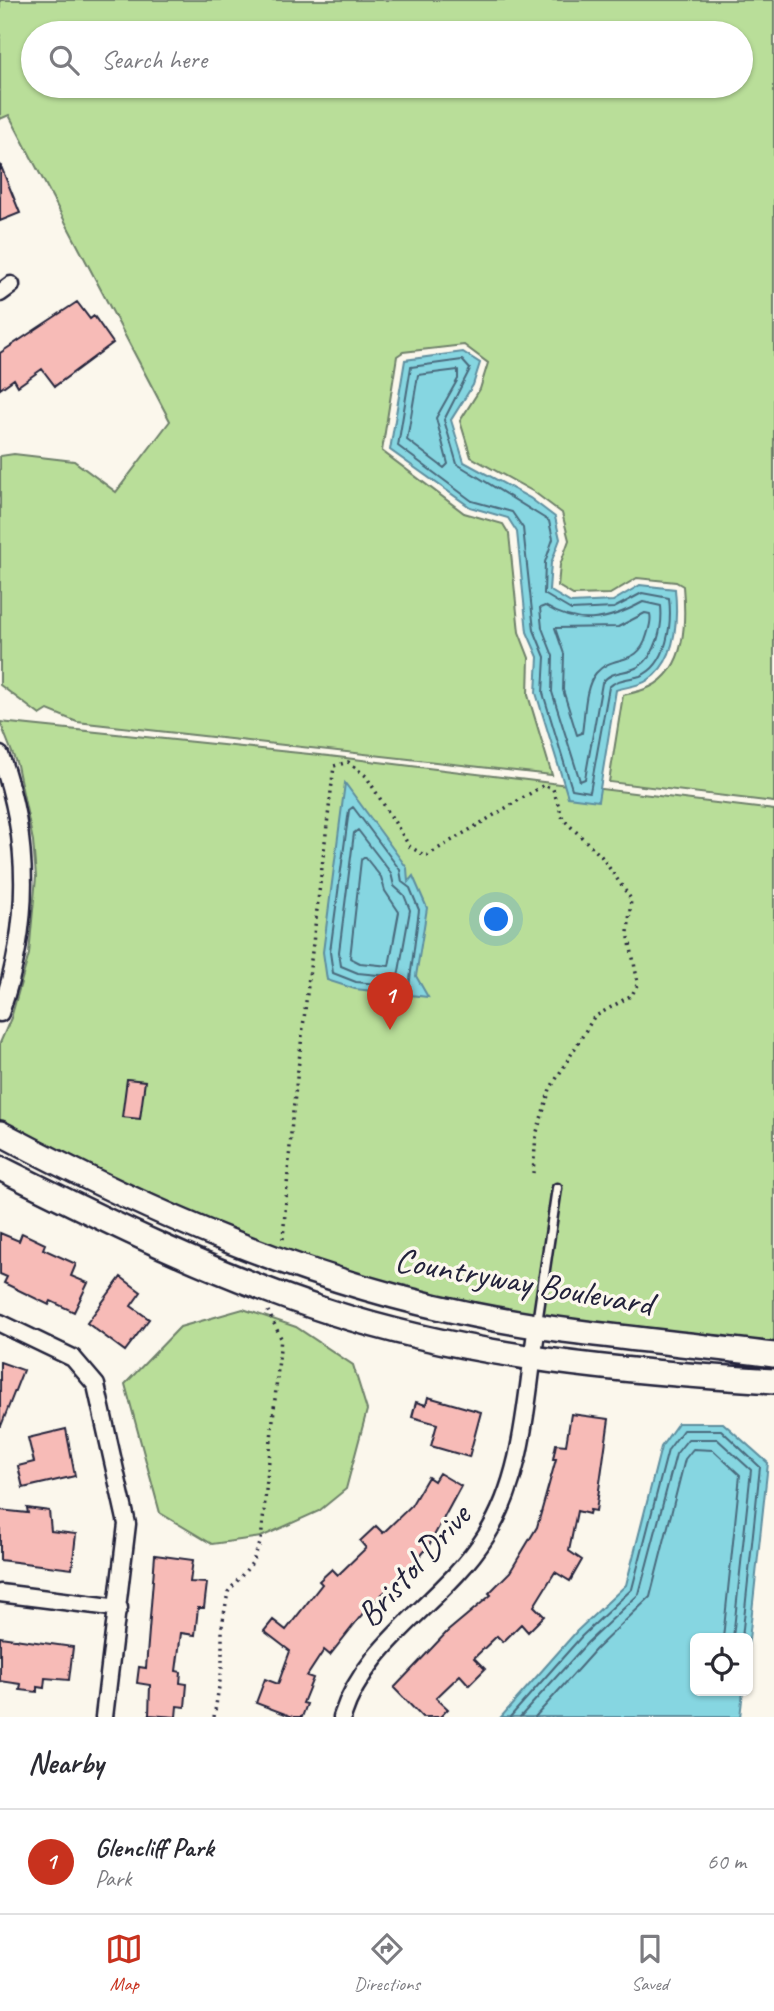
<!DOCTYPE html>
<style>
body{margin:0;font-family:Caveat,sans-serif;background:#f2f2f3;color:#2b2b33}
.controls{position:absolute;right:21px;bottom:21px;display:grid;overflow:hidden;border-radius:10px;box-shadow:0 2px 5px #0004}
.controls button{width:63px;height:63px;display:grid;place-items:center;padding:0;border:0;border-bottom:2px solid #e1e1e2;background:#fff;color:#2b2b33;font:35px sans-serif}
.you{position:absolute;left:497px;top:920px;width:24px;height:24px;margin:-18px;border:5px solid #fff;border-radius:50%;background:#1a73e8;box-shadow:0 0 0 10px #1a73e833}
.badge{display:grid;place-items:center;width:46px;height:46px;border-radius:50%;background:#c8321e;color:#fff;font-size:23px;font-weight:700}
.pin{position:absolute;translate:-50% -58px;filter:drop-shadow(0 2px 4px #0008)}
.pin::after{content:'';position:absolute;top:37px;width:24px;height:21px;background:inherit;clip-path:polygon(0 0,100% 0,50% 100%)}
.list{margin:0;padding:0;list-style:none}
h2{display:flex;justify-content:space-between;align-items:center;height:91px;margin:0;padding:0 28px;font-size:30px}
h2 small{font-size:23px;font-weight:400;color:#7c7c81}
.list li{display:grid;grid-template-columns:46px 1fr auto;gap:21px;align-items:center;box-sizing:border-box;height:105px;padding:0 28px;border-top:2px solid #e1e1e2}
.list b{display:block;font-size:26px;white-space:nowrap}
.list p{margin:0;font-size:23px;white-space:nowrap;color:#7c7c81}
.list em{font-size:23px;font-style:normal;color:#7c7c81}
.icon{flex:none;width:38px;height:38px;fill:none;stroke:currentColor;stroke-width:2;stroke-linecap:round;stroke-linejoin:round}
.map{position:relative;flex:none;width:774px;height:1717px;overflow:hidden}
.search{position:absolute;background:#fff;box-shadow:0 2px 5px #0004;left:21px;right:21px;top:21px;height:77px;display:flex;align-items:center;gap:18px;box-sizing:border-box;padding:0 24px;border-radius:38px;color:#7c7c81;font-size:26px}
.sheet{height:196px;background:#fff}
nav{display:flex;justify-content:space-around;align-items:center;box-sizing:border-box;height:98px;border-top:2px solid #e1e1e2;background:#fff;font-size:19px;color:#7c7c81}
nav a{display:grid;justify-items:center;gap:4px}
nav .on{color:#c8321e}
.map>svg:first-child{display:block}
.green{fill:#b9de99;stroke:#6e806a;stroke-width:2;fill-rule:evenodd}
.water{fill:#86d6e1;stroke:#5e8e9f;stroke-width:2}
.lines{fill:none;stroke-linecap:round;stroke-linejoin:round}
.shore{stroke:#4a6a7d;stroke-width:2}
.building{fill:#f7bbb7;stroke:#22223b;stroke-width:2}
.lane-casing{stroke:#22223b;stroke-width:13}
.street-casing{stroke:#22223b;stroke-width:21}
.secondary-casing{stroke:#22223b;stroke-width:28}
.path{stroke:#22223b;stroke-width:3.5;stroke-dasharray:2 5;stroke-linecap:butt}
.lane{stroke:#fbf7ec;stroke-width:8}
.street{stroke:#fbf7ec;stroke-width:16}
.secondary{stroke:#fbf7ec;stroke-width:23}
.labels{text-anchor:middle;stroke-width:7;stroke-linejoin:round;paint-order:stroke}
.street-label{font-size:35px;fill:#22223b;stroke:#fbf7ec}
</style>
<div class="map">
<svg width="774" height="1717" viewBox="0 0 774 1717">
<rect width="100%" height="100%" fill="#fbf7ec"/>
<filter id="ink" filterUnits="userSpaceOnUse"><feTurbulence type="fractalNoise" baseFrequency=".0143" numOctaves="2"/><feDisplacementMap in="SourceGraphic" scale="14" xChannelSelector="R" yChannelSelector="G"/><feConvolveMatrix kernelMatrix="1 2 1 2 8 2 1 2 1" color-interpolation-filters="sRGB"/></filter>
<g filter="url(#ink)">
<!-- green -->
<path class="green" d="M0 0H774V802L609 782 623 695C632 693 642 691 650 687 687 669 686 620 683 586L676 582 637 578 610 594 573 595 558 586 560 565 569 540 562 513 534 492 471 457 460 421 480 389 488 363 464 345 403 352 397 356 382 451 464 513 503 524 509 534 519 632 529 658 528 695 552 775 77 722 48 710 40 715 0 685V456L14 454 74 461 116 492 170 421 9 115 0 119ZM33 33H741V86H33Z
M0 722 329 756 774 810V1347C650 1331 523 1321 402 1289 261 1253 131 1186 0 1125V1043L11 1018 29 954 36 877 33 841 17 765Z
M243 1309 296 1327 353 1365 367 1410 346 1489 319 1511 261 1537 212 1544 160 1513 125 1384 180 1327Z"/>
<!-- water -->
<path class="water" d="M463 352 480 363 473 385 451 420 464 462 530 498 555 517 560 539 551 563 549 590 571 603 613 601 640 585 675 589C678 620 677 661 648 680 640 686 625 687 616 690L598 801 568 797 536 693 538 657 527 632 517 532 508 518 470 507 390 450 405 360Z
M345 783 407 868 408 882 413 876 427 908 416 976 428 997 355 989 327 980 323 952Z
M678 1423H723L768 1463 748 1649V1638H695V1691H743L740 1717H501L577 1631 626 1585 661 1447Z"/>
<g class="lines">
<!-- shore -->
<path class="shore" d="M462 360 470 369 444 420 457 464 549 521 553 539 545 562 544 594 571 610 614 608 642 593 669 598C672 623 668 665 640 676 629 679 617 679 609 687L590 792 572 789 543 693 545 657 534 630 523 528 512 512 472 501 398 446 411 367Z
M458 370V379L436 418 448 464 444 468 407 440 418 375Z
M643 602 661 606C663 626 657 656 638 667 625 674 611 670 602 683L585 779 580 781 552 692 553 656 542 628 540 608 545 606C580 627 608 621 643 602Z
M645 613 650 614C652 621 649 628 647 635 638 668 613 653 596 673 584 687 585 715 582 733L577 735 563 690 564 654 555 628 618 627Z
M353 807 400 870 402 882 410 888 419 910 409 987 356 982 333 973 330 952 349 810Z
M358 830 391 873 394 886 404 895 410 910 398 977 358 973 341 966 339 952 354 833Z
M365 857 381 877 385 891 399 912 389 966 360 963 350 958 361 860Z
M510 1717 582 1636 632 1589 668 1450 683 1430H721L760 1467 742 1638
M520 1717 588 1642 639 1594 676 1454 688 1439H717L751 1470 733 1638
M535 1717 596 1649 650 1597 685 1459 693 1449 713 1450 740 1475 723 1638"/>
</g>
<!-- building -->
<path class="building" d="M0 164 20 213 0 221Z
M77 302 90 319 94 316 113 343 55 386 42 369 18 386 14 379 0 389V353Z
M127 1079 145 1081 140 1119 122 1117Z
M0 1233 19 1241 22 1233 45 1244 43 1249 76 1264 71 1276 88 1283 74 1312 51 1301 49 1305 4 1283 7 1277 0 1274Z
M121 1277 141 1292 131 1306 149 1319 125 1351 87 1323Z
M0 1362 23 1370 1 1426H0Z
M428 1397 481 1412 469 1457 431 1446 437 1424 412 1417 416 1402 426 1405Z
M571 1414 609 1419 596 1511 590 1510 589 1514 577 1511 569 1551 582 1560 570 1581 555 1572 534 1606 544 1616 528 1632 521 1624 503 1642 497 1636 474 1658 485 1669 469 1685 460 1675 436 1698 448 1709 440 1717H422L394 1688 448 1631 491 1595 489 1593 510 1572 537 1527 556 1459H553L556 1444 566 1445Z
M66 1429 75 1476 23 1488 18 1466 34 1462 28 1438Z
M439 1473 461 1486 428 1547 409 1570 368 1607 330 1655 324 1650 307 1676 313 1678 303 1703 307 1704 302 1717H293L256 1703 265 1679 278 1684 290 1651 264 1631 273 1620 286 1630 322 1584 319 1581 332 1569 338 1575 366 1548 360 1541 376 1526 383 1533 411 1506 428 1477 434 1481Z
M27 1508 49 1511 51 1531 76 1534 72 1569 0 1560V1510L28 1513Z
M155 1555 193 1560 190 1582 207 1583 204 1608H198L195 1635 181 1633 176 1671 181 1672 180 1683 187 1684 185 1707 177 1706 176 1717 149 1715 150 1685 137 1683 139 1667 146 1668Z
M0 1637 73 1647 69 1680 45 1678 44 1688 37 1687V1692L20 1690 21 1684 0 1681Z"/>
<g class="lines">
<!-- lane casing -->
<g class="lane-casing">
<path id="lane" d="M537 1323 557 1188"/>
</g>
<!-- street casing -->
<g class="street-casing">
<path id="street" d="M0 293 11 285
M0 755C31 840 30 928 0 1013
M0 1323 73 1358 96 1385 127 1524 104 1717
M0 1593 119 1608
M342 1717C367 1639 444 1603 486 1536 525 1475 526 1395 537 1326"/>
</g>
<!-- secondary casing -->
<g class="secondary-casing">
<path id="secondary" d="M0 1133C151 1213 305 1281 474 1315 573 1335 674 1342 774 1355
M0 1168C108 1222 215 1275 330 1312 473 1358 625 1372 774 1381"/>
</g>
<!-- path -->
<path class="path" d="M283 1239 292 1120 334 766 348 762 366 776 410 847 426 856 544 785 553 789 563 819 601 856 631 899 628 933 638 983 632 995 594 1017 550 1089 536 1135 533 1173
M214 1717 222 1669V1626L228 1592 252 1563 261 1541 281 1338 268 1311"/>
<!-- lane -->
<use href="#lane" class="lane"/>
<!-- street -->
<use href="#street" class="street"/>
<!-- secondary -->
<use href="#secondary" class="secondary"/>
</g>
</g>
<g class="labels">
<!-- street labels -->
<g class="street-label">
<text transform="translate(524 1281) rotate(10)" y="12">Countryway Boulevard</text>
<text transform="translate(413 1565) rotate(-48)" y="12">Bristol Drive</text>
</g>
</g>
</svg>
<div class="controls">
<button><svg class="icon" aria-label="locate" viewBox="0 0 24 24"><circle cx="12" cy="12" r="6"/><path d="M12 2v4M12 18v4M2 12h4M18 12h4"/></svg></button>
</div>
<div class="you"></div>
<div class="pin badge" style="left:390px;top:1030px">1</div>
<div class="search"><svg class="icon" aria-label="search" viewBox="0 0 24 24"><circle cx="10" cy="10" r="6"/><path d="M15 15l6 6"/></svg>Search here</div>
</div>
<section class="sheet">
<h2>Nearby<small></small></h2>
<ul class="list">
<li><span class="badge">1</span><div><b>Glencliff Park</b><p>Park</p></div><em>60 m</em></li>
</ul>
</section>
<nav>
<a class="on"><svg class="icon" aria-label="map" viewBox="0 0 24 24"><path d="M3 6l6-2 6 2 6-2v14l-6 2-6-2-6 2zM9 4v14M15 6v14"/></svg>Map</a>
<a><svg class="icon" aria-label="directions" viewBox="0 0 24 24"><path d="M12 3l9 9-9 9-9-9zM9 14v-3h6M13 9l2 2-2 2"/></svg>Directions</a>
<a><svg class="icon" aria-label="saved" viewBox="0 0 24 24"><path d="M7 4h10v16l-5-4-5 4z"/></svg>Saved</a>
</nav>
